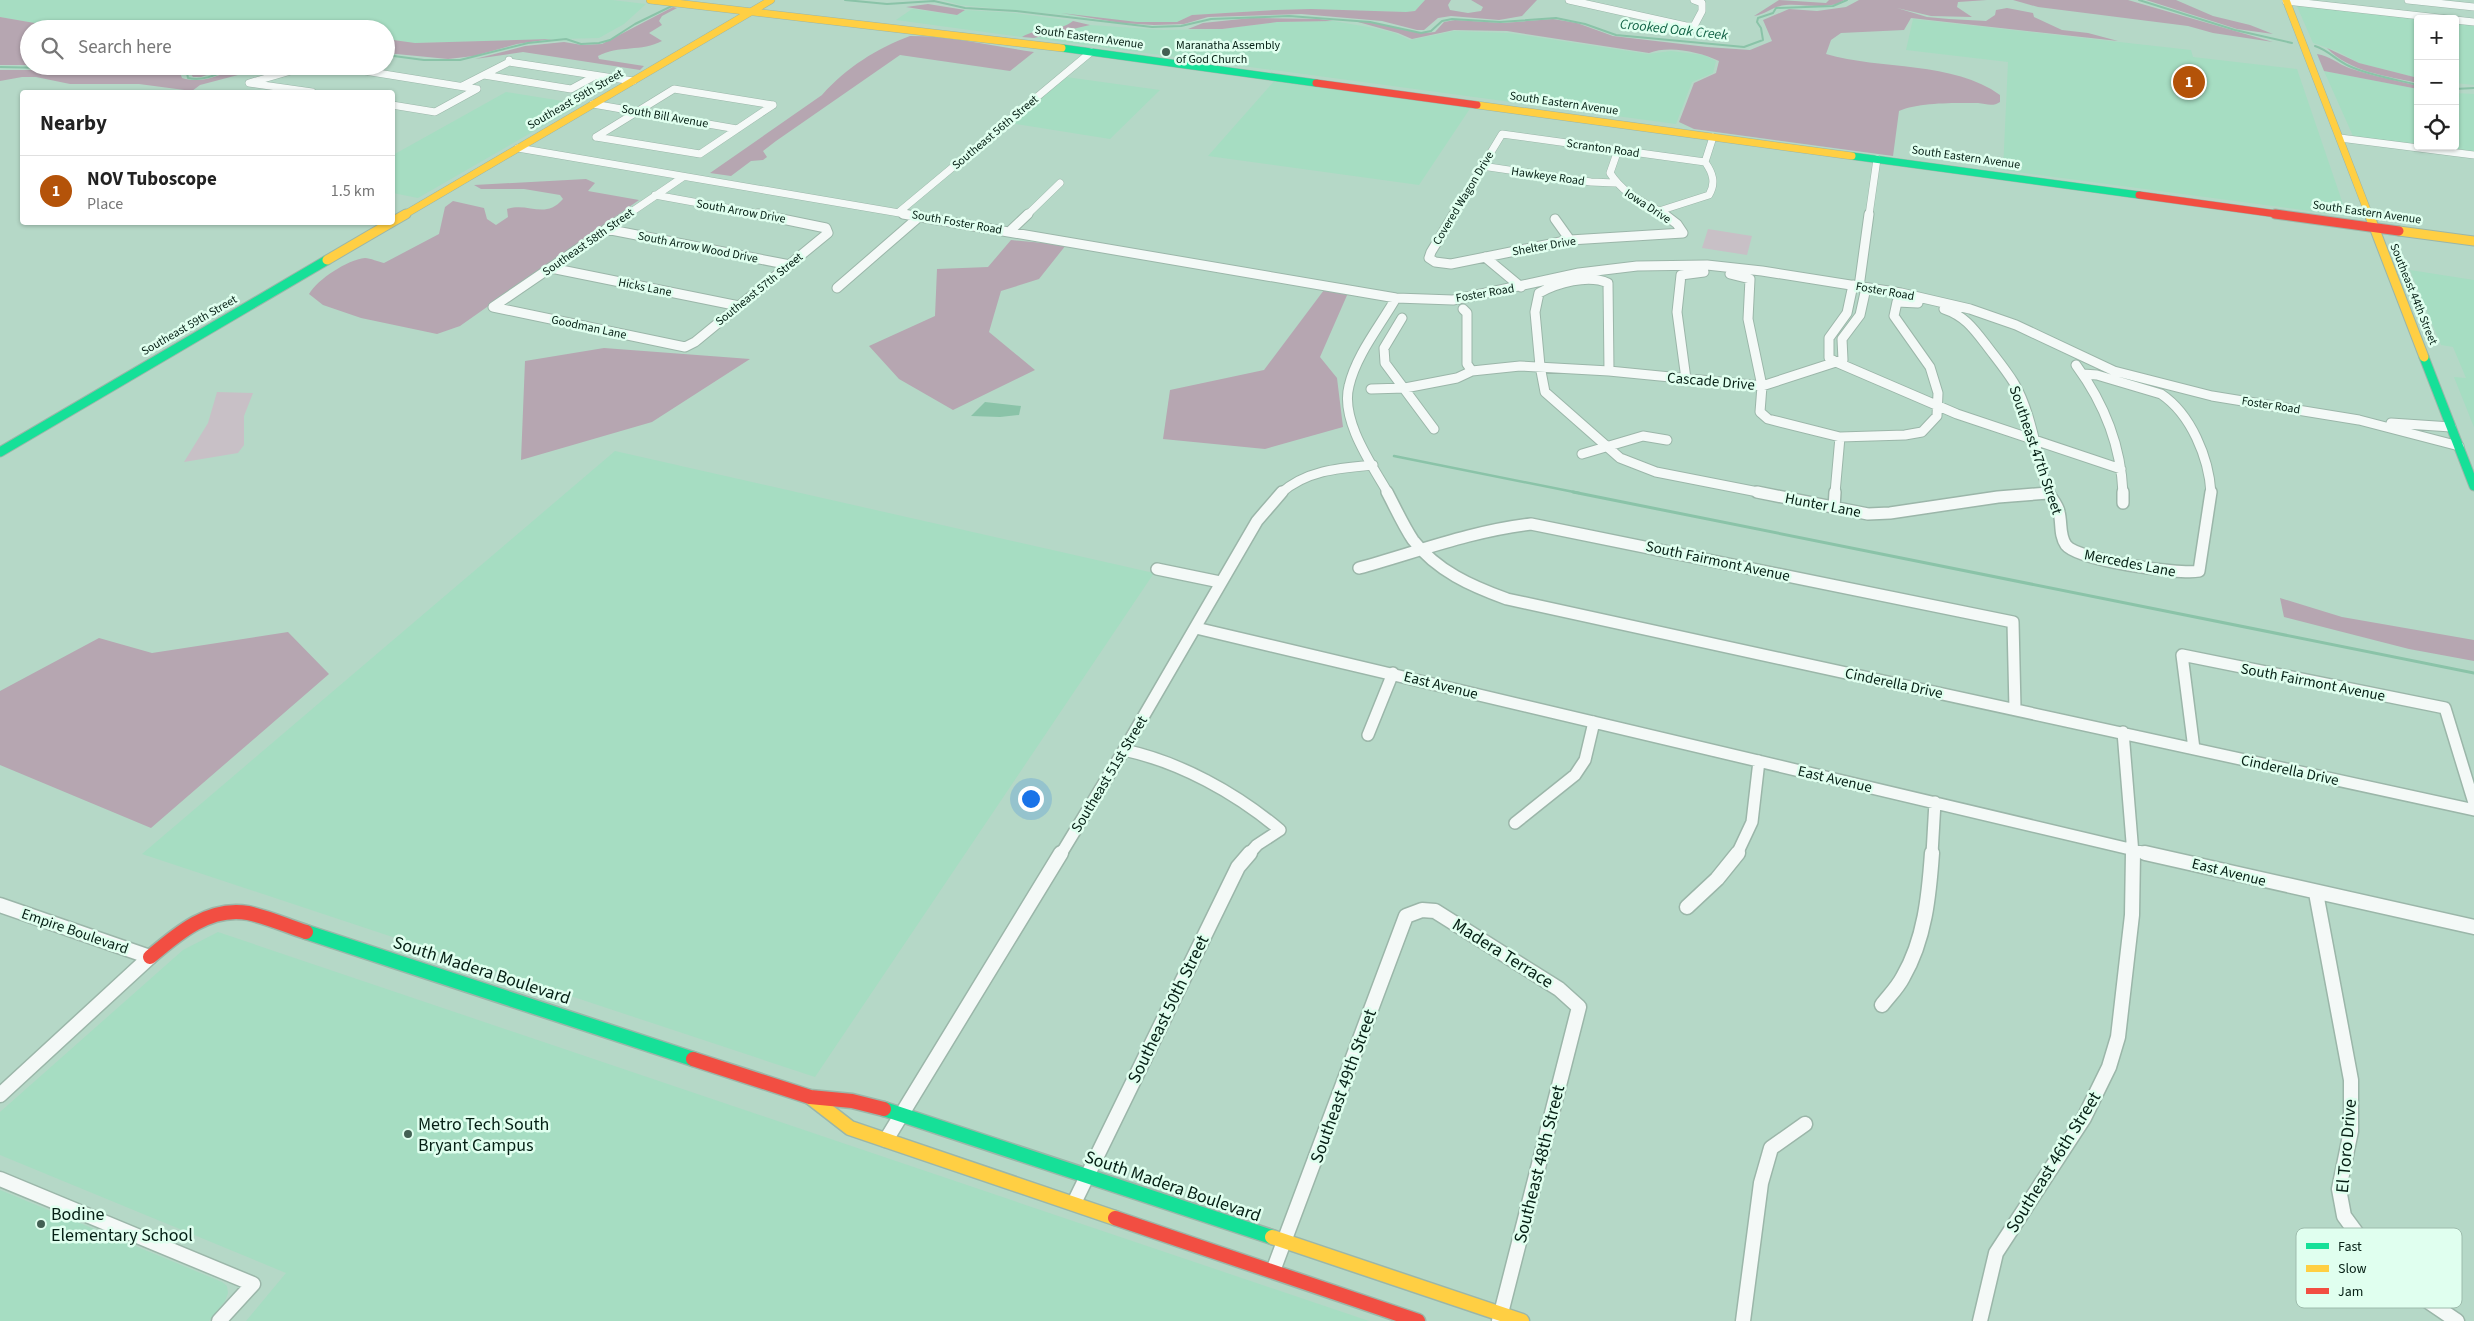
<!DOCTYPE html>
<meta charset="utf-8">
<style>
body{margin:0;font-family:"Source Sans 3",sans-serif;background:#f6f6f6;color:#222}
.controls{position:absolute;right:15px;top:15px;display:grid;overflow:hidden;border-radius:5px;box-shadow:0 1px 4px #0004}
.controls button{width:45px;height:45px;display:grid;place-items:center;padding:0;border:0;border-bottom:1px solid #e0e0e0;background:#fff;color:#222;font:25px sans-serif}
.you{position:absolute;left:1030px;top:798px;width:18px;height:18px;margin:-12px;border:4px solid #fff;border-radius:50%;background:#1a73e8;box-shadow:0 0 0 8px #1a73e833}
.badge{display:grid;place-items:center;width:32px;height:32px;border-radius:50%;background:#b45309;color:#fff;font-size:16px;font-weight:700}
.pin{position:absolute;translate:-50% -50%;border:2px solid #fff;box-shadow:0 1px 5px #0006}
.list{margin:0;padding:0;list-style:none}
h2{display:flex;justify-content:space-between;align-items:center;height:65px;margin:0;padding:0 20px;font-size:21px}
h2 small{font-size:16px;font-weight:400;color:#767676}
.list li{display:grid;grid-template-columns:32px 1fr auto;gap:15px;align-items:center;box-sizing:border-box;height:70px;padding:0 20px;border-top:1px solid #e0e0e0}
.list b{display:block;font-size:19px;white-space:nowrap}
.list p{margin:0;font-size:16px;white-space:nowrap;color:#767676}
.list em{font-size:16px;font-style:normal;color:#767676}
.icon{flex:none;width:28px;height:28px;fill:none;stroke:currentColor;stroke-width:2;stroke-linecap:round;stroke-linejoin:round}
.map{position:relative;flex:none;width:2474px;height:1321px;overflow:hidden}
.search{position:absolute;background:#fff;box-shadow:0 1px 4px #0004;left:20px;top:20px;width:375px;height:55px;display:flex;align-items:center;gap:12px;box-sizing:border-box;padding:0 18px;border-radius:28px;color:#767676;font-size:19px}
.panel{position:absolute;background:#fff;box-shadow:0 1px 4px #0004;left:20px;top:90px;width:375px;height:135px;border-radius:5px}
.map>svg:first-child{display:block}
.built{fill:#a6ddc2}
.green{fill:#c8c0c6}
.forest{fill:#b6a6b1}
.water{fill:#8ac3a8}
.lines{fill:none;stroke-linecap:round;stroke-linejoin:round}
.stream-far2{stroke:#8ac3a8;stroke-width:2}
.stream-far1{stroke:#8ac3a8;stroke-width:2.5}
.stream{stroke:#8ac3a8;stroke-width:3}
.street-far3-casing{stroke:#9bb6a9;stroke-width:8}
.street-far2-casing{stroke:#9bb6a9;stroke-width:11}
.street-far1-casing{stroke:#9bb6a9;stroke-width:14}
.street-casing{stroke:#9bb6a9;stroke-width:17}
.fast-far2-casing{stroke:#9bb6a9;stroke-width:8}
.fast-far1-casing{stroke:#9bb6a9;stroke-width:11}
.fast-casing{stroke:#9bb6a9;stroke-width:17}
.slow-far2-casing{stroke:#9bb6a9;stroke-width:8}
.slow-far1-casing{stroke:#9bb6a9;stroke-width:11}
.slow-casing{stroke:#9bb6a9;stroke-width:17}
.jam-far2-casing{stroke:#9bb6a9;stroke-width:8}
.jam-far1-casing{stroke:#9bb6a9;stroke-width:11}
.jam-casing{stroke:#9bb6a9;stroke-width:17}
.street-far3{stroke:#f4f9f7;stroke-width:7}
.street-far2{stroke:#f4f9f7;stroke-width:9}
.street-far1{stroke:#f4f9f7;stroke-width:11}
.street{stroke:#f4f9f7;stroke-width:14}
.fast-far2{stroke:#16e098;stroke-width:7}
.fast-far1{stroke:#16e098;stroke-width:9}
.fast{stroke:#16e098;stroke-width:14}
.slow-far2{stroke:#ffcf43;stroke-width:7}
.slow-far1{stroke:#ffcf43;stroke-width:9}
.slow{stroke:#ffcf43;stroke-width:14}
.jam-far2{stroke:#f24e42;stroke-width:7}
.jam-far1{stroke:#f24e42;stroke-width:9}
.jam{stroke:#f24e42;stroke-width:14}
.poi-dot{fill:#436053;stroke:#e0ffef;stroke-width:2}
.labels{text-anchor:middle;stroke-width:5;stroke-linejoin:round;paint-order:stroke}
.far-street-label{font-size:12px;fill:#051f14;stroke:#e0ffef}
.far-poi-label{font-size:12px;fill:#051f14;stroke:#e0ffef;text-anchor:start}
.far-water-label{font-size:14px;font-style:italic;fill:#116245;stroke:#e0ffef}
.street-label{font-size:15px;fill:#051f14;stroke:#e0ffef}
.near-street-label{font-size:18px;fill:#051f14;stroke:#e0ffef}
.near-poi-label{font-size:18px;fill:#051f14;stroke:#e0ffef;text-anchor:start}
.key{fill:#e0ffef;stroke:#9ebcad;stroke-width:1}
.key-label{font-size:14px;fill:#051f14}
</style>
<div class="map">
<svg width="2474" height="1321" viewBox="0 0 2474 1321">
<rect width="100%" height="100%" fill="#b5d8c7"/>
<!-- built -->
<path class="built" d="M0 0H612L646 4 624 24 599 38 415 43 386 39V29H69L0 17Z
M943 0H1425L1415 11 1406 12 1311 9 1276 10 1192 15 1177 22H1137L960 5Z
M2296 4 2418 19V78L2359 63 2337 51 2313 43Z
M912 9 957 15 965 10 1015 13 1073 21 1067 26 1054 29H1039L1022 37 896 20Z
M1913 19 2191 50 2193 57 2297 69 2347 216 2003 170 2008 62 1906 50Z
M1333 21 1374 28 1395 33 1410 40 1454 31 1509 33 1648 54 1671 51 1704 55 1716 61 1713 73 1692 82 1676 124 1034 38 1090 25 1164 30 1222 29 1277 22Z
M2455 21 2474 23V85L2455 83Z
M2324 71 2418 89V145L2353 136Z
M1066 77 1160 90 1110 139 1010 123Z
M1276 79 1471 107 1419 185 1208 156Z
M506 92 581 104 418 198 393 193V155Z
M2455 93 2474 94V152L2429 146H2455Z
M2410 270 2474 280V427L2454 377 2466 378 2453 347 2441 345Z
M615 451 1154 573 815 1077 142 854Z
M218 932 1369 1321H246L286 1273 0 1155V1112L183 950Z
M0 1190 222 1282 227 1286 228 1293 225 1301 209 1321H0Z"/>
<!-- green -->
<path class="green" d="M1708 229 1752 236 1747 255 1702 248Z
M217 392 253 393 244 416V445L238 453 184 462 208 423Z"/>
<!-- forest -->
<path class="forest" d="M1425 0H1451L1448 5 1450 10 1468 13 1481 11 1483 7 1471 0H1537L1522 16 1499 20 1451 16 1438 18 1424 30H1417L1382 21 1301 14 1208 17 1184 24 1154 25 1121 23 1061 13 1137 22H1177L1192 15 1276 10 1311 9 1406 12 1415 11Z
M1779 0 1826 3 1829 0H1844C1830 11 1802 3 1786 5 1773 6 1767 14 1754 16Z
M1859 0H1987L1958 2 1957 7 1972 17 1931 16 1897 8 1927 17 1949 19 1986 21 1995 15 1996 10 2007 8 2033 13 2034 17 2062 30 2088 33 2118 41 1911 18 1904 30 1841 33 1831 40 1826 54C1880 70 1954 61 2000 95V102C1993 107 1986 104 1978 103 1955 103 1919 102 1899 111L1893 156 1694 129 1679 122 1694 83 1716 73 1719 61C1700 52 1669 45 1649 53L1507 31 1454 30 1412 39 1398 33 1358 22C1384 20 1407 36 1435 32L1444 22 1455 20 1503 23 1553 19 1577 23 1613 36 1707 47 1750 50 1772 41 1763 20 1789 9 1817 11 1846 7Z
M2013 0H2128L2273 42 2213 33 2188 26 2038 7Z
M2146 0H2176L2213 16 2250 25 2273 34 2237 29Z
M928 4 965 10 957 15 906 7Z
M673 7 677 8 662 16 659 21 662 25 649 33 662 41C642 52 618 45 598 56L599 59 644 66 640 70 523 52 475 59 525 46 564 42 582 45 602 44Z
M0 17 69 29H29V65H0Z
M1251 18 1319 19 1333 21 1277 22 1222 29H1188L1203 23Z
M1073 21 1090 25 1034 38 1022 37C1038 27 1058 33 1073 21Z
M910 36C952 36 992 46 1034 52L1010 71 900 55 776 141 763 151 767 157 763 160 751 161 731 176 710 173 822 95C847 67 876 49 910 36Z
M386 39 415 43 552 39 517 44 474 56 448 59 386 53Z
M2327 48 2359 63 2418 78V83C2387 76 2349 72 2327 48Z
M2317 54C2330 56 2338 64 2349 68 2372 76 2395 80 2418 86V89L2324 71Z
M150 66H232L201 77H193C183 59 160 73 145 68Z
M244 66H272L200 85 192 91 139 84H70L36 77H22L0 81V70H106L151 74 171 71 180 73 182 78C204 85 223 73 244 66Z
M586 179 595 183 588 191 639 200 460 326 437 334 361 318 323 305 309 294C318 279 347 260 365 258 370 258 379 262 384 263L439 234 445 207 453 201 484 208 487 219 496 225 508 217 507 209C529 202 545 220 563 199L560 195 524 189H481L474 185Z
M1011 240 1066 245 1039 279 1001 291 989 332 1035 370 953 410 899 379 869 346 935 316 937 269 988 267Z
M1324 290 1348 293 1320 357 1337 378 1343 427 1265 449 1163 439 1170 390 1264 370Z
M604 348 750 359 652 422 521 460 525 361Z
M2280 598 2342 617 2474 640V661L2409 649 2284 617Z
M288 632 329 674 151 828 0 765V691L99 638 152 653Z"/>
<!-- water -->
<path class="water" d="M985 402 1021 406 1019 415 1000 417 971 416Z"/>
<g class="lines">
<!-- stream-far2 -->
<path class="stream-far2" d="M845 0 887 4 934 1 965 8 1016 11 1152 27 1181 26 1211 19 1289 16 1370 22 1421 33 1431 31 1442 21 1452 19 1500 22 1556 18 1585 24 1616 35 1744 47 1763 40 1761 28 1757 22 1758 18 1773 13 1776 8 1833 6 1847 0
M2139 0 2235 30 2292 43
M2315 46C2328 50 2336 60 2349 66 2371 76 2395 79 2418 85
M386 55 424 60H460L528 43 566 39 581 44 599 43 610 40 635 24 684 0
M0 67C47 68 94 69 142 71 157 72 172 68 187 73L188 78C206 82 221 72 237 66
M2455 89 2474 88"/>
<!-- stream-far1 -->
<path class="stream-far1" d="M1394 456 1579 493"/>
<!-- stream -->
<path class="stream" d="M1573 492 2474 673"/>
<!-- street-far3 casing -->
<g class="street-far3-casing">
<path id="street-far3" d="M1569 0 1686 26H1694L1702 11V3L1694 0
M2408 0 2474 7
M2286 1 2448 19
M2455 20 2474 22
M509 60V62L633 81
M308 66 249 83 312 92
M334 66 477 89 435 112 392 105
M484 75 571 89 595 76
M462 86 509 62
M593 104 737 129
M596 137 700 154 773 105
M596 137 674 89 773 105
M2340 138 2474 155
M518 148 911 215
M1618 150 1705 162
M1618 150 1610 173C1624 195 1644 202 1666 215
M1482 166 1591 182 1615 183
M655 195 765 215
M1659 211 1709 195C1716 183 1713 173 1705 162L1713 137
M899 212 1091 52
M627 215 683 177
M1027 215 1060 183
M1453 215 1502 134 1618 150
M1869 215 1877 159"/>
</g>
<!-- street-far2 casing -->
<g class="street-far2-casing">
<path id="street-far2" d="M903 214 1396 298 1453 300 1579 273 1637 266 1707 265 1762 271 1901 293 1970 309 2016 325 2114 371 2212 396 2359 420 2459 446
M1454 214 1431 252 1429 258 1435 262 1451 264 1570 240 1683 233 1677 224 1664 214
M1555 219 1570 240
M606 229 790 265
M1010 231 1028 214
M1485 257 1521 287
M551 268 739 306
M1730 274 1750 279 1748 319 1762 386 1760 412 1768 419 1840 437 1905 435 1922 432 1937 416 1938 393 1930 367 1894 316 1897 302 1918 303
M1853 285 1847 313 1829 338V358L1836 362 1843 360 1842 339 1860 315 1866 288
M1859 287 1869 214
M837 288 920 216
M493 307 685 347 695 342 828 233 826 228 758 214
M493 307 629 214
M1463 309 1467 313V364L1472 371
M1944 309C1965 316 1974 329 1987 346 1996 358 2006 370 2014 383 2032 413 2037 459 2048 493
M1402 318 1384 348 1385 363 1434 429
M2076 365C2104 403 2121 446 2123 493
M1609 371 1608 283C1588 274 1557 283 1539 293L1535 312 1540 366 1545 392 1620 458 1656 472 1763 493
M2083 374 2097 375 2161 394C2191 414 2209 458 2211 493
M1686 379 1677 312 1681 275 1704 272
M1371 389 1405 388 1457 378 1472 371 1520 366 1609 371 1762 386 1836 362 1957 414 2121 469
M2391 423 2451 427
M1582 454 1643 436 1667 440
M1281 493C1307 470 1340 468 1373 465
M1388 493C1372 465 1340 420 1349 386 1356 355 1380 326 1396 298
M1835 493 1840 437
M2045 493H2048"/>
</g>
<!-- street-far1 casing -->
<g class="street-far1-casing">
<path id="street-far1" d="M1387 492C1395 507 1403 525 1413 540 1437 571 1471 586 1507 599L2474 810
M1757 492 1868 514 1890 513 1998 497 2048 493
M2048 492C2051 498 2058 505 2059 512 2062 523 2059 535 2066 545 2077 560 2179 575 2199 571L2211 492
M2123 492V503
M1834 508 1835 492
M1359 568C1417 552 1471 531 1531 524L2013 622 2015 709
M1157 569 1220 582
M1196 628 2151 854
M2123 732 2133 854
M1368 735 1393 673
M2194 749 2182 655 2445 708 2474 803
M1124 750C1180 762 1236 793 1280 830L1257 845 1249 854
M1515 823 1575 775 1585 760 1594 722
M1061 854 1124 750 1257 521 1282 492
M1737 854 1752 822 1759 761
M1932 854 1935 802"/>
</g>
<!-- street casing -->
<g class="street-casing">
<path id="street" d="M2145 853 2474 927
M2316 893 2351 1080V1131L2339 1189 2344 1216 2369 1250 2407 1287 2457 1321
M0 905 150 957 0 1095
M1687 907 1717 879 1738 853
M1882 1005C1889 996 1898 987 1903 977 1925 939 1929 895 1932 853
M886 1140 1061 853
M0 1179 253 1284 219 1321
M1074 1203 1238 867 1250 853
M1273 1271 1406 916 1422 910 1435 911 1559 989 1579 1007 1499 1321
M1743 1321 1761 1183 1771 1148 1805 1124
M1980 1321 1996 1253 2084 1118 2109 1067 2118 1037 2132 915 2133 853"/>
</g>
<!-- fast-far2 casing -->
<g class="fast-far2-casing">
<path id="fast-far2" d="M1062 48 1316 83
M1852 156 2139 195"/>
</g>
<!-- fast-far1 casing -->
<g class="fast-far1-casing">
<path id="fast-far1" d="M2424 357 2474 486
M0 452 327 260"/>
</g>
<!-- fast casing -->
<g class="fast-casing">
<path id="fast" d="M306 932 693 1059
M884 1109 1272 1237"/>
</g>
<!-- slow-far2 casing -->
<g class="slow-far2-casing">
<path id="slow-far2" d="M650 0 1062 48
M2286 0 2369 215
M1477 105 1852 156
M404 215 771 0"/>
</g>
<!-- slow-far1 casing -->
<g class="slow-far1-casing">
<path id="slow-far1" d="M2369 214 2424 357
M392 222 406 214
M2399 231 2474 241
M327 260 392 222"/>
</g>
<!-- slow casing -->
<g class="slow-casing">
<path id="slow" d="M810 1097 850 1128 1115 1218
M1272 1237 1522 1321"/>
</g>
<!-- jam-far2 casing -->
<g class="jam-far2-casing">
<path id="jam-far2" d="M1316 83 1477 105
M2139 195 2284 215"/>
</g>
<!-- jam-far1 casing -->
<g class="jam-far1-casing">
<path id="jam-far1" d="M2275 214 2399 231"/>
</g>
<!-- jam casing -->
<g class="jam-casing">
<path id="jam" d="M150 957C177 934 209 906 248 913 268 917 287 926 306 932
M693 1059 810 1097 852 1101 884 1109
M1115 1218 1418 1321"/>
</g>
<!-- street-far3 -->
<use href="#street-far3" class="street-far3"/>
<!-- street-far2 -->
<use href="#street-far2" class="street-far2"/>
<!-- street-far1 -->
<use href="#street-far1" class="street-far1"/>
<!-- street -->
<use href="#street" class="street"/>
<!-- fast-far2 -->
<use href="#fast-far2" class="fast-far2"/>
<!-- fast-far1 -->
<use href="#fast-far1" class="fast-far1"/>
<!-- fast -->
<use href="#fast" class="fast"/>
<!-- slow-far2 -->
<use href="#slow-far2" class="slow-far2"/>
<!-- slow-far1 -->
<use href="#slow-far1" class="slow-far1"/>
<!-- slow -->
<use href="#slow" class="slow"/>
<!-- jam-far2 -->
<use href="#jam-far2" class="jam-far2"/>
<!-- jam-far1 -->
<use href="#jam-far1" class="jam-far1"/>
<!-- jam -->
<use href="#jam" class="jam"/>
</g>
<!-- markers -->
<g class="poi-dot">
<circle cx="1166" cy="52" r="5"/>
<circle cx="408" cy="1134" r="5"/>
<circle cx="41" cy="1224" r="5"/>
</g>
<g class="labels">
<!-- far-street labels -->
<g class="far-street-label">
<text transform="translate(1089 37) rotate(8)" y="4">South Eastern Avenue</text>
<text transform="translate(575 99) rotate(-30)" y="4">Southeast 59th Street</text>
<text transform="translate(1564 103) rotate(8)" y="4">South Eastern Avenue</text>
<text transform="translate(665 116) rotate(10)" y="4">South Bill Avenue</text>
<text transform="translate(995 132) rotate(-40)" y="4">Southeast 56th Street</text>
<text transform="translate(1603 148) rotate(8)" y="4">Scranton Road</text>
<text transform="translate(1966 157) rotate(8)" y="4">South Eastern Avenue</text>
<text transform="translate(1548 176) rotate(8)" y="4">Hawkeye Road</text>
<text transform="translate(1463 198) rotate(-59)" y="4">Covered Wagon Drive</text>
<text transform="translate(1648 206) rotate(33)" y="4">Iowa Drive</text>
<text transform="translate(741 211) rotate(10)" y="4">South Arrow Drive</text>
<text transform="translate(2367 212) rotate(8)" y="4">South Eastern Avenue</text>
<text transform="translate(957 222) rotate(10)" y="4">South Foster Road</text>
<text transform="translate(588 242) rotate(-35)" y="4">Southeast 58th Street</text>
<text transform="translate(1544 246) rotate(-10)" y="4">Shelter Drive</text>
<text transform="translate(698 247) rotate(11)" y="4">South Arrow Wood Drive</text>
<text transform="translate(645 287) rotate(11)" y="4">Hicks Lane</text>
<text transform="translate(759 289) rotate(-39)" y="4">Southeast 57th Street</text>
<text transform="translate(1885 291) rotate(10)" y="4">Foster Road</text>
<text transform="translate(1485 293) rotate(-10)" y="4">Foster Road</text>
<text transform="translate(2414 294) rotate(68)" y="4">Southeast 44th Street</text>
<text transform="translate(189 325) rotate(-30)" y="4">Southeast 59th Street</text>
<text transform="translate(589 327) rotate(12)" y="4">Goodman Lane</text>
<text transform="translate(2271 405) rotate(9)" y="4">Foster Road</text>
</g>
<!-- far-poi labels -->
<g class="far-poi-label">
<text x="1176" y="49">Maranatha Assembly<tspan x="1176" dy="14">of God Church</tspan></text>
</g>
<!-- far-water labels -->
<g class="far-water-label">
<text transform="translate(1674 29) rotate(6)" y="5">Crooked Oak Creek</text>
</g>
<!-- street labels -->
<g class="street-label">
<text transform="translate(1711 381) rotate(5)" y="5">Cascade Drive</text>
<text transform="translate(2036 450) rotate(71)" y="5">Southeast 47th Street</text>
<text transform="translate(1823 505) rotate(11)" y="5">Hunter Lane</text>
<text transform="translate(1718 561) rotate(12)" y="5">South Fairmont Avenue</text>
<text transform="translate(2130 563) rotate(11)" y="5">Mercedes Lane</text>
<text transform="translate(2313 682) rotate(11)" y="5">South Fairmont Avenue</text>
<text transform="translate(1894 683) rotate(12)" y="5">Cinderella Drive</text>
<text transform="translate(1441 685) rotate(14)" y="5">East Avenue</text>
<text transform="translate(2290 770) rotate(12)" y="5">Cinderella Drive</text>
<text transform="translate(1109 774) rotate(-59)" y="5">Southeast 51st Street</text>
<text transform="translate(1835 779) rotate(13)" y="5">East Avenue</text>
<text transform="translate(2229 872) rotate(14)" y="5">East Avenue</text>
<text transform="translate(75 931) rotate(19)" y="5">Empire Boulevard</text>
</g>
<!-- near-street labels -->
<g class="near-street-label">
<text transform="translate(1503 953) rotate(32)" y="6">Madera Terrace</text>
<text transform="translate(482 970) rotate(18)" y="6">South Madera Boulevard</text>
<text transform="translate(1168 1009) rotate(-64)" y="6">Southeast 50th Street</text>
<text transform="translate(1343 1086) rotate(-70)" y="6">Southeast 49th Street</text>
<text transform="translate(2346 1146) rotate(-85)" y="6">El Toro Drive</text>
<text transform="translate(2053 1162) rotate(-58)" y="6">Southeast 46th Street</text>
<text transform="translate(1539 1164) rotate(-76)" y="6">Southeast 48th Street</text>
<text transform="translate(1173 1186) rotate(19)" y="6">South Madera Boulevard</text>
</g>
<!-- near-poi labels -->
<g class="near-poi-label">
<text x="418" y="1130">Metro Tech South<tspan x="418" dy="21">Bryant Campus</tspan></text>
<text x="51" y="1220">Bodine<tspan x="51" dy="21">Elementary School</tspan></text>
</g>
</g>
<!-- legend -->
<rect x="2296" y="1228" width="166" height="80" rx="8" class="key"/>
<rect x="2306" y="1243" width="23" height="6" fill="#16e098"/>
<rect x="2306" y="1265" width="23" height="7" fill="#ffcf43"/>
<rect x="2306" y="1288" width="23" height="6" fill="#f24e42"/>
<g class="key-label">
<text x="2338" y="1251">Fast</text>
<text x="2338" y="1273">Slow</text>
<text x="2338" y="1296">Jam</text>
</g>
</svg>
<div class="controls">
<button>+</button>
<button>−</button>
<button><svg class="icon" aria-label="locate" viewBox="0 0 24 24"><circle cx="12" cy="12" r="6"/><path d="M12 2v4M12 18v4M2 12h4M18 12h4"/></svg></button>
</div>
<div class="you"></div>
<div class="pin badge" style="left:2189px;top:82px">1</div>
<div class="search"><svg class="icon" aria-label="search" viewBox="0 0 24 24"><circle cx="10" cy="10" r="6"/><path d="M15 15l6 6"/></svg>Search here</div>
<section class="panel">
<h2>Nearby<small></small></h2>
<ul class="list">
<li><span class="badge">1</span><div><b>NOV Tuboscope</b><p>Place</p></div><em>1.5 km</em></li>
</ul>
</section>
</div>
